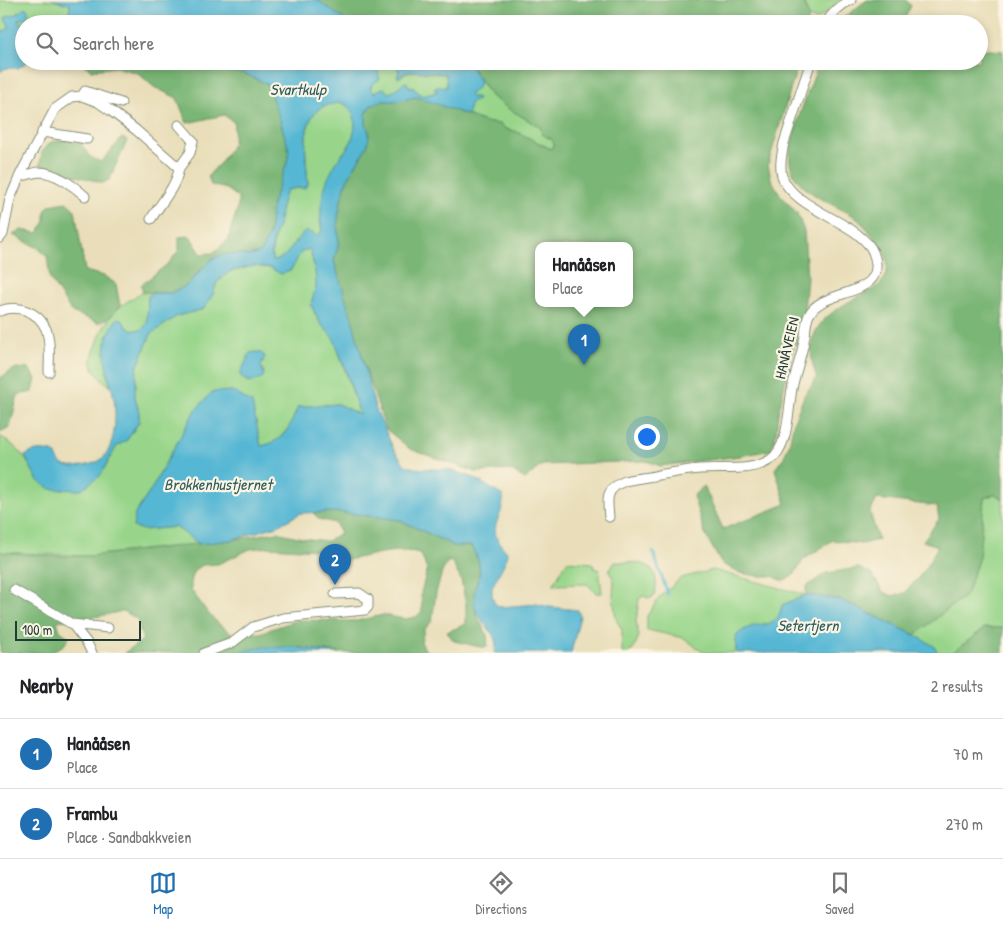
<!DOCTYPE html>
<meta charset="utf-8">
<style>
body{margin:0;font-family:"Patrick Hand",sans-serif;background:#f2f2f2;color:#202124}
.scale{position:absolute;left:15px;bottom:12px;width:126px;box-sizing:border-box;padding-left:5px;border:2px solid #1f3d34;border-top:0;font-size:14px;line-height:18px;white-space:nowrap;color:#1f3d34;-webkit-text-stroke:4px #fcf5e5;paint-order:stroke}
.you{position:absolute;left:646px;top:436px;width:18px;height:18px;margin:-12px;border:4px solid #fff;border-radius:50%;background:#1a73e8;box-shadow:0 0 0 8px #1a73e833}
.badge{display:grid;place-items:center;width:32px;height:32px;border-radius:50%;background:#1f6fb2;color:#fff;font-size:16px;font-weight:700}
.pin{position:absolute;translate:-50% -41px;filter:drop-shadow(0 1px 2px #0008)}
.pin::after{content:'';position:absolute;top:26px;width:18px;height:15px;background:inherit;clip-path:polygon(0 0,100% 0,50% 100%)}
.popup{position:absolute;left:535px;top:242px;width:98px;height:65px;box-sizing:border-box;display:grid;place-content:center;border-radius:10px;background:#fff;filter:drop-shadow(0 1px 4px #0005);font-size:16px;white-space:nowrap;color:#757577}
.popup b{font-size:19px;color:#202124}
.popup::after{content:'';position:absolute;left:50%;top:100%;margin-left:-10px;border:10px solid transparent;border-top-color:#fff}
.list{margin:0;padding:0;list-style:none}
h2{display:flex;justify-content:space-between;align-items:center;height:65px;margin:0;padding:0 20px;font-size:21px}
h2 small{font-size:16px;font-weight:400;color:#757577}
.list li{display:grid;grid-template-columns:32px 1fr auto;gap:15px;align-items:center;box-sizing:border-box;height:70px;padding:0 20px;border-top:1px solid #e0e0e0}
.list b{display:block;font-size:19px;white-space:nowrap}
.list p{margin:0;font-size:16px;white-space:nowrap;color:#757577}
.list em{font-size:16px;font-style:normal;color:#757577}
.icon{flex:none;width:28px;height:28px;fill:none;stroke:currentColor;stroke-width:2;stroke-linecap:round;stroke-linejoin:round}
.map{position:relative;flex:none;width:1003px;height:653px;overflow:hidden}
.search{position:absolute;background:#fff;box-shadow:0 2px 8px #0003;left:15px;right:15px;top:15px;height:55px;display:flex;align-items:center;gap:12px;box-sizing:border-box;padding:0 18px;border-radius:28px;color:#757577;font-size:19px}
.sheet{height:205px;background:#fff}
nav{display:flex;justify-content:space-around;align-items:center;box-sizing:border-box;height:70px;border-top:1px solid #e0e0e0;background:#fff;font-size:14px;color:#757577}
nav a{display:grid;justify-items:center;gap:2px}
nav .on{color:#1f6fb2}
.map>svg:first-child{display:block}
.green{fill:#98d58a;stroke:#5c895f;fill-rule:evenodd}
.forest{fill:#7ab676;stroke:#4c7a55;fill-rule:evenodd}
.water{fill:#56b7d4;stroke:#3a7a84;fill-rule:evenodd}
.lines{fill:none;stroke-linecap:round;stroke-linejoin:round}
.stream{stroke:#56b7d4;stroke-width:2.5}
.minor-casing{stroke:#848e76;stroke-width:11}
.minor{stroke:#fff;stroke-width:9}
.labels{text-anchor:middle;stroke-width:4.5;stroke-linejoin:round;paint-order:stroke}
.street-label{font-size:15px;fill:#1f3d34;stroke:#fcf5e5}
.water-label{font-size:16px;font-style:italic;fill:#2d5c5c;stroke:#fcf5e5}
</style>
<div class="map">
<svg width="1003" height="653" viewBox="0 0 1003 653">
<rect width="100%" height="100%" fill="#fcf5e5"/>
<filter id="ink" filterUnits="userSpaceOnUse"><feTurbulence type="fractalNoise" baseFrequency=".02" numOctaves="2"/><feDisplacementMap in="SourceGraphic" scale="10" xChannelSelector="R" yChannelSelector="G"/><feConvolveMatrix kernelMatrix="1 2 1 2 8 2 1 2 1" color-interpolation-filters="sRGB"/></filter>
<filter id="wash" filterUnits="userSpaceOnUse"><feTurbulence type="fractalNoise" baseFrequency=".0096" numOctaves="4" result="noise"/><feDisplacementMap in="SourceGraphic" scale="20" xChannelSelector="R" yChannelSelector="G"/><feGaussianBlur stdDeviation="1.12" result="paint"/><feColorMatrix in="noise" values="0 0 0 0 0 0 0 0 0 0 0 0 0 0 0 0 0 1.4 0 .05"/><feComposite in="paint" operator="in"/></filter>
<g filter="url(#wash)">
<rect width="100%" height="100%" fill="#e9deb9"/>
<!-- green -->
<path class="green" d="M0 0H52L70 4 69 14 73 24 19 23V19L27 8 15 15 8 16 5 18 10 28 0 33Z
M803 0H843L816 20 809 17Z
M377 61H396L399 71 397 77 399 78C410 68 421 72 434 73 438 74 441 73 446 74L447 87H438L434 90H437V92C424 95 422 100 414 87L402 84 392 92 388 93 383 88 373 93 370 90 378 72Z
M480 81 491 96 509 109 540 127 548 138 552 139 555 145 551 149 515 131 506 129 499 124 485 122 467 115 471 102H474L469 95 478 87Z
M340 102C363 111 357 140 342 154L320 221 322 230 318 236 313 234 295 241C290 252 285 260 272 261V252L275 234 279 222 280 212 283 198 287 190 297 188H305L308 184C307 163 299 124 319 109 326 103 331 106 340 102Z
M310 249 315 270 317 286 311 305 320 323 334 338 360 415 338 404 298 407 290 426 276 443 261 446 257 434 256 420 173 449 151 490 135 514 144 530 176 527 199 544 90 556 0 552V436C22 450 26 459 38 481L80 490 117 446 127 440 139 422V412L135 397 137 368 151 334 177 316 204 309 213 294 217 282 229 272 253 266 291 270 301 252ZM246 363 261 366 264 373 250 382 243 379 240 374Z
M143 292 154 293 148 296 147 323 142 330H134L126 327 106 371 111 387C104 381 93 373 92 363 91 357 95 349 97 344 105 317 119 305 143 292Z
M995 494 1003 499V628H985L952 653H938L934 646 915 635 966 595 979 557 984 498Z
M567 561 592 563 595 569H599L602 593H596L587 584 553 585Z
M615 562C631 563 656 559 656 582 656 588 656 591 653 597L649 598 643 596 639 599 636 622 639 636 633 650 628 653H622V630L616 619 613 596 614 581 609 570Z
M713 570 806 595 782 605C777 630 764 620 746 629 742 630 739 634 736 636V651L737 653H704L684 638 647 630V616L659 598 681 578Z"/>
<!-- forest -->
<path class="forest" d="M316 0H803L809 17 807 24H351Z
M867 0H906L911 6 902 24H835Z
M979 49 1003 51V499L995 494 984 498 979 557 966 595 915 635 841 600 806 595V587L826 573 858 568 873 575 882 591 892 596 905 593 924 571 938 546 923 541 939 519 937 506 877 499 870 512 878 540 861 544 833 540 803 560 794 575 783 581 773 576H758L740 573 721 563 705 534 693 496 704 486 723 529 786 504 775 469 784 457 789 445 794 421 805 394 817 378C801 337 819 318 854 299 866 292 885 287 887 271 888 257 885 253 878 243 871 233 862 222 852 215 830 202 795 192 790 163 786 144 812 82 820 61H979Z
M86 61H136L144 64 152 63 154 67 161 63 166 66 243 73 267 84 280 120 289 150 287 163 272 204 269 236 260 253 248 256 239 254 201 269 186 286 171 293 143 292 141 285 170 262 179 250V237L190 236 201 254 213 253 229 239C230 224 240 212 238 197L227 189 211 185 208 176 221 162 233 144 234 122 224 115 187 123 177 98 154 87 138 73 116 67 91 70 84 65Z
M467 61H799L768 164 771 179 781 196 797 213 804 231 807 278 803 321 792 353 778 414 776 434 771 450 740 456 661 466 646 461 542 465 525 479 510 470 476 472 410 449 386 429 361 355 334 261 339 242 337 225 341 199 347 180 368 144 369 133 366 123V114L371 105 382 101H398L410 97 422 98 485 122 499 124 506 129 515 131 551 149 554 145 552 139 543 135 540 127 509 109 491 96ZM539 246H629V304H539Z
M122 138 127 140C123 154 114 165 110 179L103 183C83 176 56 174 40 164L42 152 51 142 65 140 81 144 90 157 101 162Z
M66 202 75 210 85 271 104 276 116 284 120 306 110 317 99 323 72 312 50 279 47 256 38 248 13 235 21 230 38 233 45 221V211L50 205Z
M16 368 29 369 36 379 33 392 18 395 10 427 0 432V378Z
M338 512 400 520 454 546H471C489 576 472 579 475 607 476 623 491 629 487 647H480L454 641 447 632 466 624V604L461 580 452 562 448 561 442 572 436 593 432 621 424 630 421 642 427 653C423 653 417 653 413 653 405 652 403 647 396 653H339L293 647 234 653H124L143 640 137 619 123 611 100 616 57 621 60 631 69 637 64 645 54 650 53 653H0V552L51 556H90L231 540 277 532 302 538 327 541 341 533 335 523 319 519 313 513ZM269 547 334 551 340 561C364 558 400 545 421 554L427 570 421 593 422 611 416 617 405 619 383 615 356 621 297 620 260 633 233 634 219 624 208 613 191 590V578L195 569 203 565 218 564 250 549Z
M985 628H1003V653H952Z"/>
<!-- water -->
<path class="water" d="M52 0H317L351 24H73L69 14 70 4Z
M25 8H27L29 13 25 19H19L18 22 24 24V61H29L18 68H6L0 72V33L10 28 5 18 8 16 15 15Z
M136 61H377L376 64 380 79 371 85V91L376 93 378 90 384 88 388 93C396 92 399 84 407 82L409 87H414C422 100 424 95 437 92V90L434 89 435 87H447L446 74 412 71 405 73 398 78 399 71 395 64 396 61H467L480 81 478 87 469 95 471 97H477L478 100 471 102 467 115 416 97 398 101H382L371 105 366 114V123L369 133 368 144 347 180 341 199 337 225 339 242 334 261 353 322 375 407 393 448 405 465 414 468 451 470 474 478 503 496C505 520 482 527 507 552L506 560 492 587V595L495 604 501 607 536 604 549 607 578 610 580 616 571 653H495C495 650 496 648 496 645 495 630 478 621 475 607 469 581 491 578 471 546H454L400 520 338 512 301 513 277 526 231 540 199 544 176 527 143 530 133 527 135 514 151 490 194 412 212 392 232 391 252 403 261 446C285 441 289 428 298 407L338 404 360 415 346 371 334 339 320 323 311 305 316 286 315 270 310 249 301 252 291 270 281 274 270 268 253 266 229 272 217 282 213 294 204 309 177 316 151 334 137 368 135 397 139 412V422L127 440 117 446 100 476 80 490 51 489 38 481 25 456C34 449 45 450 55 453 59 464 63 467 74 467 83 466 97 464 103 458 116 446 117 410 113 394 110 380 105 368 105 353 105 339 110 328 118 318L123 320 126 327 134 330H142L147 323 148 296 154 293H171L186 286 212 259 224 254H239L248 256 260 253 269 236 272 204 287 163 289 150 280 120 267 84 243 73 166 66 161 63 155 67 152 63 147 66ZM340 102C360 109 357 131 348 148 345 153 339 157 336 163 332 170 327 179 325 187 321 201 319 217 322 230L318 236 307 231C292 239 291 259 272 261 271 252 273 242 275 233 277 229 279 225 279 221 281 209 281 201 287 190L297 188H305L308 184C307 163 299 124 319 109 326 103 331 106 340 102Z
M256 352 261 353 265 356 261 366 264 373 263 377C255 384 246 383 240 374L250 353Z
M806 595 841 600 915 635 934 646 938 653H737L736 651V636C739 634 742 630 746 629 763 620 777 631 782 605Z
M263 647H293L339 653H234Z"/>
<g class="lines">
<!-- stream -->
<path class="stream" d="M653 552 668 595"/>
</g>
</g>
<g filter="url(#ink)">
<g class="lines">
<!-- minor casing -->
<g class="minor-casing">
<path id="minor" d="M825 24C832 13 840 5 851 0
M82 96 85 91 121 103
M179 125 193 141 190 153 179 168
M42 132 87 139
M19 177C26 175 32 173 39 172 55 172 74 186 85 196
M0 238 3 234 10 199 21 173 55 109 72 97 82 96 98 102 111 111 136 130 179 168C177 186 160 204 151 219
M0 311C17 304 38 311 46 329 51 341 49 359 49 372
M609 517C607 498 605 489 625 481 636 478 647 478 658 475 672 473 686 470 700 469 722 467 751 472 770 460 789 447 788 410 792 389 795 373 801 358 804 341 806 333 805 323 809 315 821 287 892 299 873 252 870 244 863 239 856 233 835 217 790 202 782 176 779 165 782 153 784 143L811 61
M14 590 72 624 87 643 92 653
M72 624 108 628
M204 653 232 643 253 627 283 618 365 610 368 607V599L359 593 335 594"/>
</g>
<!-- minor -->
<use href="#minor" class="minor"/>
</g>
</g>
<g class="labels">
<!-- street labels -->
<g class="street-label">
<text transform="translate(787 348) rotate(-77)" y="5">HANÅVEIEN</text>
</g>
<!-- water labels -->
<g class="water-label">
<text x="298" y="95">Svartkulp</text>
<text x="218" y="490">Brokkenhustjernet</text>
<text x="808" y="631">Setertjern</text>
</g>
</g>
</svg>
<div class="scale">100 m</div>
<div class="you"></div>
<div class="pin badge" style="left:584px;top:365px">1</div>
<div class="popup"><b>Hanååsen</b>Place</div>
<div class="pin badge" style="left:335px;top:585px">2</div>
<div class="search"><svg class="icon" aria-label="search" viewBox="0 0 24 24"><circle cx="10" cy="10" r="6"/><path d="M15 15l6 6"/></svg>Search here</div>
</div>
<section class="sheet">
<h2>Nearby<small>2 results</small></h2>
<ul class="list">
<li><span class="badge">1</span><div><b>Hanååsen</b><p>Place</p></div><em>70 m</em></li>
<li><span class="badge">2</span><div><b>Frambu</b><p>Place · Sandbakkveien</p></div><em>270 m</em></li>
</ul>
</section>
<nav>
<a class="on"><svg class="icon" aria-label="map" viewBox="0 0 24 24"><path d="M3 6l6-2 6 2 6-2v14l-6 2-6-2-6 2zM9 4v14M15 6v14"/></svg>Map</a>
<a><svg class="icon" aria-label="directions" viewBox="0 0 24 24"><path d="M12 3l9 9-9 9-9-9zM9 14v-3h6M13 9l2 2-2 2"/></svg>Directions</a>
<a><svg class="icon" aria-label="saved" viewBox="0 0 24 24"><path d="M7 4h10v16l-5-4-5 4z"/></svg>Saved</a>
</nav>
